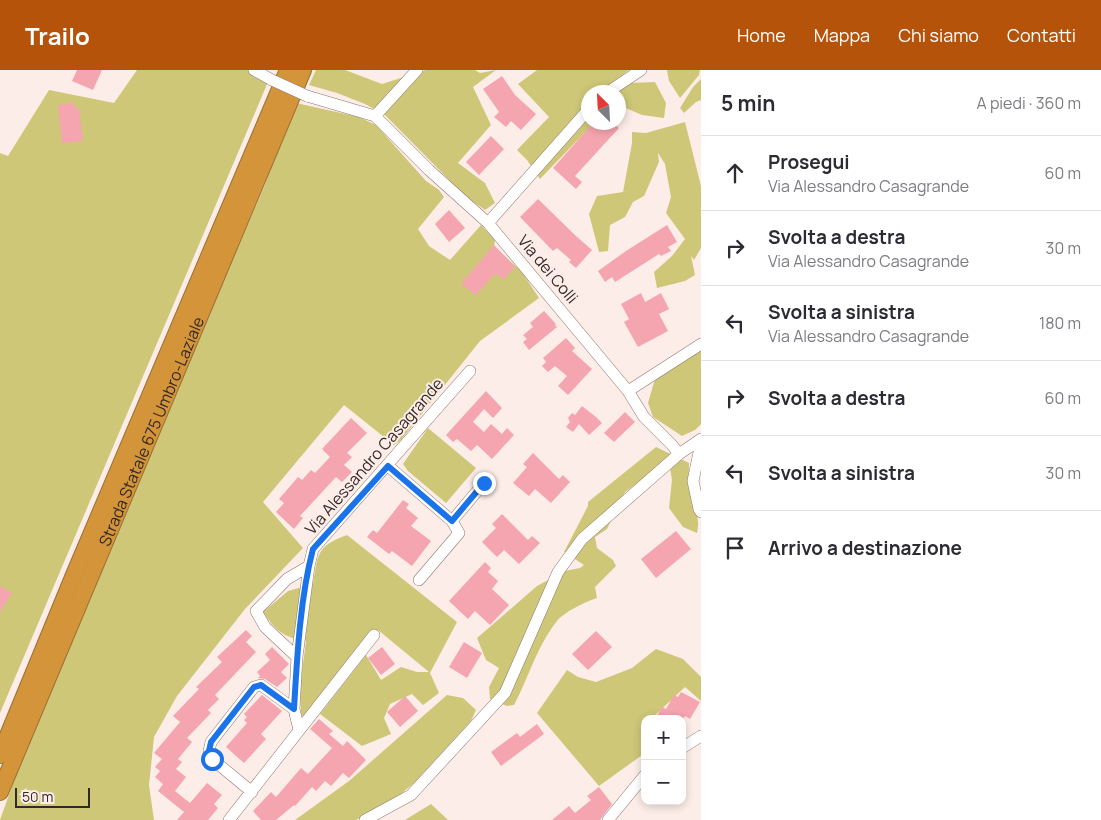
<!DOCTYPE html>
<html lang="it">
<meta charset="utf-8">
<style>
body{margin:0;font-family:Manrope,sans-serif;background:#f7f7f7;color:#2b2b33}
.controls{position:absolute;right:15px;bottom:15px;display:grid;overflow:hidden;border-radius:10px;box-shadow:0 2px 8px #0003}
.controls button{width:45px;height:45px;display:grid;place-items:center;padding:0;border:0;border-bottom:1px solid #e1e1e2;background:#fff;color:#2b2b33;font:25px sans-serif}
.compass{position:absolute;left:581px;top:15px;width:45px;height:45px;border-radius:50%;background:#fff;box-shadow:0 2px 8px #0003;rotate:336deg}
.scale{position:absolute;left:15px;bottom:12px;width:75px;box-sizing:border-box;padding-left:5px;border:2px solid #332926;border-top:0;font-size:14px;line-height:18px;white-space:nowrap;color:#332926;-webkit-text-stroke:4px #fdede8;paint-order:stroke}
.stop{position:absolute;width:15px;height:15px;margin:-11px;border:4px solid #1a73e8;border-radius:50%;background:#fff}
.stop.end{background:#1a73e8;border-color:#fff;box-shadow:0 1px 5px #0008}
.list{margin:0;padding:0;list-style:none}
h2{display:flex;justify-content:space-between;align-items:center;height:65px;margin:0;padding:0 20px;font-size:21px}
h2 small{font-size:16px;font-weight:400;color:#7c7c81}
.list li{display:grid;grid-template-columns:32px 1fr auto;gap:15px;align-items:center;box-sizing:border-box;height:75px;padding:0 20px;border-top:1px solid #e1e1e2}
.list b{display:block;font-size:19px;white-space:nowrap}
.list p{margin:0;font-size:16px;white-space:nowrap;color:#7c7c81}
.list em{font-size:16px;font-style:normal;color:#7c7c81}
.icon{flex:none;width:28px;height:28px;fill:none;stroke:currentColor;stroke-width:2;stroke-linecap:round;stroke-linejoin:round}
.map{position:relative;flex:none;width:701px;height:750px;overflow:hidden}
header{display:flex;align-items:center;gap:30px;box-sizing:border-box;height:70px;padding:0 25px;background:#b45309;color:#fff}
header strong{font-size:24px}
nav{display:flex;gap:28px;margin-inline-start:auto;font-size:18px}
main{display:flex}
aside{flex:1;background:#fff}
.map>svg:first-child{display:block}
.green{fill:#cec778}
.building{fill:#f5a5af}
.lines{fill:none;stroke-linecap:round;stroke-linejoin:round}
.minor-casing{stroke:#8d776e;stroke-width:12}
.highway-casing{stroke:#9b6f33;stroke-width:18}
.minor{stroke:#fff;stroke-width:11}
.highway{stroke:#d3943a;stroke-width:16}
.minor-bridge-casing{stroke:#8d776e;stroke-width:12;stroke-linecap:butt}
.minor-bridge{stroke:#fff;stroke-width:11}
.route{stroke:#1a73e8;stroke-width:6}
.labels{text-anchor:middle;stroke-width:4;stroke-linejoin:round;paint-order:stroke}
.street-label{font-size:16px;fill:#332926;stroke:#fdede8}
</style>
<header>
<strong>Trailo</strong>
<nav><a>Home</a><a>Mappa</a><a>Chi siamo</a><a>Contatti</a></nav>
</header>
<main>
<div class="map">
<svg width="701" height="750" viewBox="0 0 701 750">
<rect width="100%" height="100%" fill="#fdede8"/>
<!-- green -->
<path class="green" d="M137 0H250L268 12 0 643V83L8 86 49 20 114 33Z
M316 0H345L382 14 426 0H475L480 3 496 0 473 17 491 55 458 93 485 113 495 133 485 140 466 127 385 45 365 34 337 23 309 15Z
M537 0H629L611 14 608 22H588V52L594 53 540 109 527 90 517 80 549 47 518 14Z
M667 0H700L699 5 680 28 669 11Z
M701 9V30L696 32 684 43 680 38 693 17Z
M655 12 666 33 664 48 642 45 619 35 618 22H614L630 13Z
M296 33 359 47 376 55 426 111 439 120 444 127 418 159 429 176 450 190 481 155 495 170 494 176 522 202 539 228 480 271 400 371 394 375 344 335 263 432 303 478 245 539 177 626 154 667 149 715 154 750H0L43 629 264 117Z
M685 52 701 116V178L694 190 691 186 695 205 685 211 657 218 654 202 672 186 685 169 666 143 671 127 665 94 658 83 659 92 644 126 633 132 625 147 610 155 608 181 599 182 589 144 597 126 623 122 632 73V62L646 63Z
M701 280V354L695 360 682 366 653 347 648 333 655 309Z
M428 358 476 398 446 433 408 401 403 394Z
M656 377 689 393C689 401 688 410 690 417 692 435 701 444 697 463L683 457 669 438 672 410 670 398 652 402 625 422 607 459 595 467 597 478 613 490 616 496 595 517 597 528C585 532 564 542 557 551 537 576 529 607 514 635L507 636 490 629 489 617 499 598 486 590 477 568 537 516 565 501 580 498 584 495 564 482 588 436V432Z
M347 465 457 552 430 603 439 623 423 635 412 624 390 634 384 648 391 664 362 676 320 644 366 585 381 610 401 597 417 602H429L378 560 371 561 304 647 301 644 300 617 306 571C284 568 275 560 263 542L288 521 313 514C318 483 317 476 347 465Z
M656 579 683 589 701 607V631L685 617 651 649H645V655L641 658 645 664V683L599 716 537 643 567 600 578 607 596 612 632 598Z
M447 625 463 628 476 640 471 651 414 713 397 727 356 750H295L349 711Z
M431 734 448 750H405Z"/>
<!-- building -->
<path class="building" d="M77 0H102L93 20 72 11Z
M502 6 515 25 536 44 521 60 511 51 506 57 494 47 499 42 483 19Z
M74 33 75 39 79 38 83 71 62 73 58 35Z
M594 52H613L619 58 575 106 582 112 576 119 553 98Z
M491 66 504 79 479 105 466 92Z
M538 129 576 166 592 180 576 198 569 192 571 190 557 178 553 181 520 147Z
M449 140 465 158 449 172 435 154Z
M667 155 677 172 668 177 671 181 661 186 659 184 615 212 612 207 605 212 598 201 626 181Z
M494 175 515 197 503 210 496 203 476 225 461 214Z
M641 223 645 232 661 223 669 239 659 244 668 261 638 277 624 252 629 249 621 234Z
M544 241 556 254 555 255 557 257 529 280 523 272 527 269 523 265 533 257 530 253Z
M566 268 575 278 572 281 592 299 568 325 558 316 567 306 555 296 548 302 542 296 546 292 543 288Z
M486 321 502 338 493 348 484 339 473 352 484 362 491 354 502 364 507 358 514 365 492 389 477 375 471 381 457 369 453 372 446 365Z
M582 336 596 347 602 353 589 365 579 354 573 362 566 357 570 352 568 348 572 343 575 345Z
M625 342 635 352 614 372 604 363Z
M351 348 367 363 347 383 352 387 344 395 352 402 342 412 336 407 300 446 303 448 294 459 276 442 284 433 279 429 298 407 302 410 311 400 315 403 330 387 322 379Z
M533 383 559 409 563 405 570 412 551 433 535 419 529 426 513 413 527 397 523 394Z
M403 430 409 434 406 438 418 448 411 456 431 471 412 496 392 481 389 484 367 467 373 460 377 463Z
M502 444 528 470 532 466 540 473 519 494 504 480 497 487 482 472 496 458 492 454Z
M676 461 691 479 656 508 641 489Z
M485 492 491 498 488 502 498 511 492 519 509 535 490 555 475 541 468 549 449 531Z
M0 516 12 523 0 542Z
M246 560 252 566 246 572 256 582 215 625 219 629 208 640 211 643 187 668 192 672 178 689 182 692 176 699 186 707 175 721 190 733 207 713 222 725 214 734 218 738 208 750H177L184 742 158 721 163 714 155 707 160 701 155 697 162 689 154 683 180 652 173 646 199 619 196 617 222 592 217 587Z
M596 561 612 577 588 600 572 584Z
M464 572 482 583 467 608 449 597Z
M272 577 289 594 281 602 287 608 277 617 265 609 258 608 260 606 257 602 270 590 265 584Z
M382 577 395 594 381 605 368 588Z
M681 622 700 632 690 649 685 646 683 649H655L662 637 666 639 674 625 678 627Z
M262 625 282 641 261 664 266 669 244 693 226 677 247 653 244 650 247 647 244 644Z
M405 626 418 641 400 657 387 642Z
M319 649 333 661 329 664 343 676 347 671 366 690 349 708 343 703 331 716 325 711 316 721 312 717 295 736 294 735 276 750H261L253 741 271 722 276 727 301 698 308 704 332 678 310 659Z
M537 654 544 664 501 696 491 682 517 663 520 667Z
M599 717 612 734 600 750H552L569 736 575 743 591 730 587 726Z"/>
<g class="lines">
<!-- minor casing -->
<g class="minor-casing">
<path id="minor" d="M254 0 272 10
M608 22 641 0
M307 26 375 46 429 100 488 153 628 321 644 347 672 375 679 384
M375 46 417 0
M488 153 588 40
M628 321 701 274
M701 373 693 411 699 439 701 442
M388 396 452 451 484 413
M419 510 459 463 452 451
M297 587 265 557 256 541 287 509 309 496
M299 660 294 639 297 587 309 496 313 479 470 301
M682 678 701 666
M252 722 212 689 209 681 211 672 254 617 261 615 294 639
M229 750 374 565
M365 750 411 725 505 623 558 502 582 469 679 384 701 369
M608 750 645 705"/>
</g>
<!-- highway casing -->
<g class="highway-casing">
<g id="highway">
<path d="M0 685 74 505 288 0"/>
<path id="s1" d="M0 722 303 0"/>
</g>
</g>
<!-- minor -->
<use href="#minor" class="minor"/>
<!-- highway -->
<use href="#highway" class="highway"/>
<!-- minor-bridge casing -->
<g class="minor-bridge-casing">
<path id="minor-bridge" d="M272 10 307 26"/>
</g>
<!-- minor-bridge -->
<use href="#minor-bridge" class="minor-bridge"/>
</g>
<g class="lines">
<!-- route -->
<path class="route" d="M212 689 209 681 211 672 254 617 261 615 294 639C297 588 300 528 313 479L388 396 452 451 484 413"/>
</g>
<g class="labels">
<!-- street labels -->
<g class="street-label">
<text transform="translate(548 199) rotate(50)" y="6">Via dei Colli</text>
<text dy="6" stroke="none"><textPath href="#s1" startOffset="391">Strada Statale 675 Umbro-Laziale</textPath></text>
<text transform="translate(374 386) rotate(-49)" y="6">Via Alessandro Casagrande</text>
</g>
</g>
</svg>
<div class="controls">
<button>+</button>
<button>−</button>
</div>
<svg class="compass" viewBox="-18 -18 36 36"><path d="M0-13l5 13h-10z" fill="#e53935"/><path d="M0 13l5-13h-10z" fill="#7c7c81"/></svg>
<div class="scale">50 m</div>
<div class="stop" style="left:212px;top:689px"></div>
<div class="stop end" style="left:484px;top:413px"></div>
</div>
<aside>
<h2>5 min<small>A piedi · 360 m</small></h2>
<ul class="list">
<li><svg class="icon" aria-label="ahead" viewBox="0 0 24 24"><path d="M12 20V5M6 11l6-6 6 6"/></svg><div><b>Prosegui</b><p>Via Alessandro Casagrande</p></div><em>60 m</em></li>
<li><svg class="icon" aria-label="right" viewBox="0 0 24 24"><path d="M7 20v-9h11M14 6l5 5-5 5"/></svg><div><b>Svolta a destra</b><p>Via Alessandro Casagrande</p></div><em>30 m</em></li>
<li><svg class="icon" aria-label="left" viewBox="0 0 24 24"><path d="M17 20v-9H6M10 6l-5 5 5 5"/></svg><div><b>Svolta a sinistra</b><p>Via Alessandro Casagrande</p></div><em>180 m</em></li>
<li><svg class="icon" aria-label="right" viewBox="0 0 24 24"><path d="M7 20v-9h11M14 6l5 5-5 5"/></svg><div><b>Svolta a destra</b></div><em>60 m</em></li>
<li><svg class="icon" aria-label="left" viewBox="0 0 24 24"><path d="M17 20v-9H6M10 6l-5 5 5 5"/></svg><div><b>Svolta a sinistra</b></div><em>30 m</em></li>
<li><svg class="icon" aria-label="arrive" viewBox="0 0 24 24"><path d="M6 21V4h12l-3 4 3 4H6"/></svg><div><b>Arrivo a destinazione</b></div></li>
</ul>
</aside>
</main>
